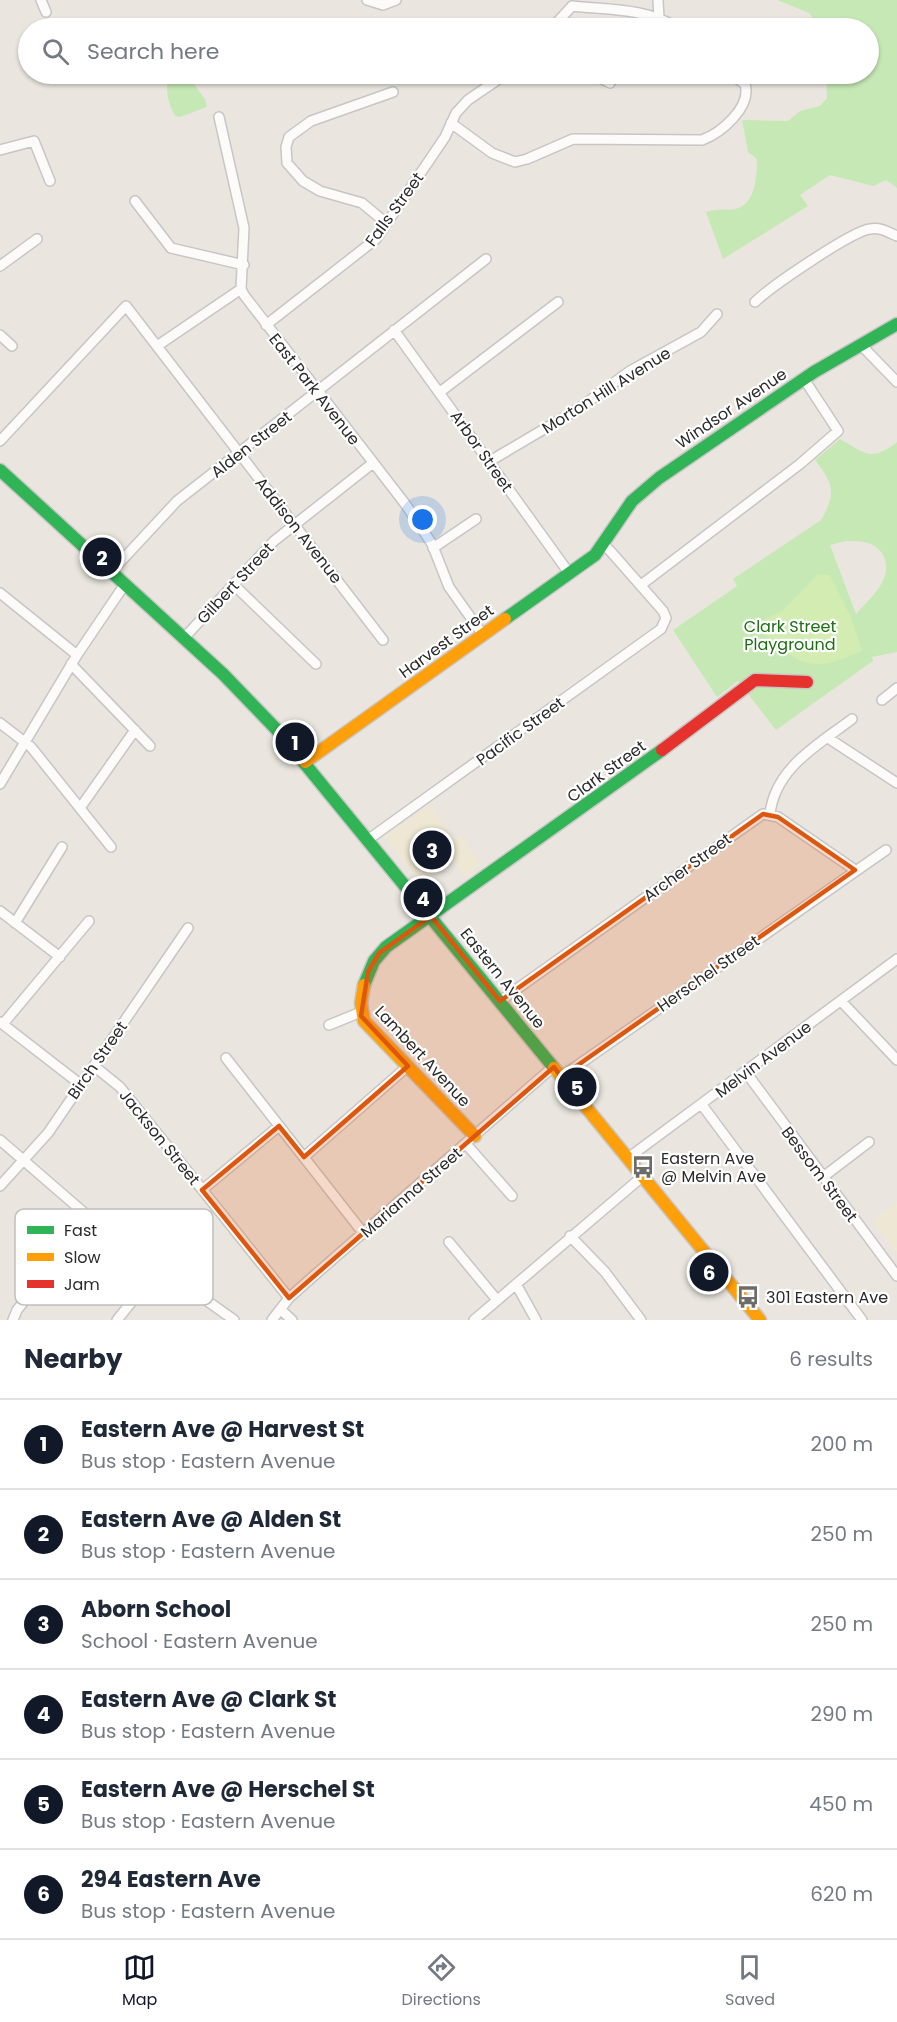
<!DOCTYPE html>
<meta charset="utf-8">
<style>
body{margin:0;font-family:Poppins,sans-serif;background:#f6f6f7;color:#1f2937}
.you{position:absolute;left:423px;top:520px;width:21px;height:21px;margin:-15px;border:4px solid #fff;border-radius:50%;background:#1a73e8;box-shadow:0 0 0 9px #1a73e833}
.badge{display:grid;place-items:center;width:39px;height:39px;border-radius:50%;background:#111827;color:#fff;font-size:20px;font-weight:700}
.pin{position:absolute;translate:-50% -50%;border:3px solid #fff;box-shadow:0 2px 6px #0006}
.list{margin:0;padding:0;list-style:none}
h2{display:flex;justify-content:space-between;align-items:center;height:78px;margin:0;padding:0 24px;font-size:26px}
h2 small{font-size:20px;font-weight:400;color:#747a83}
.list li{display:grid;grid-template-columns:39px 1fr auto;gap:18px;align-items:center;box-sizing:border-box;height:90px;padding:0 24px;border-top:2px solid #e0e1e3}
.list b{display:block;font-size:22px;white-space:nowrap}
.list p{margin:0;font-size:20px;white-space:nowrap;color:#747a83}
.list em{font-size:20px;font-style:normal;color:#747a83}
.icon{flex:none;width:33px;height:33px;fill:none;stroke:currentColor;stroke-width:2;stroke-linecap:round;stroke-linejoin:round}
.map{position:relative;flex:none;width:897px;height:1320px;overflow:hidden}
.search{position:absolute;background:#fff;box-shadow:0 2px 4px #0004;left:18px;right:18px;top:18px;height:66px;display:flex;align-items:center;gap:15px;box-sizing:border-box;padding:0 21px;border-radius:33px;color:#747a83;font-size:22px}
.sheet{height:618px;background:#fff}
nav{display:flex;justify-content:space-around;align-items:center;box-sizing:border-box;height:84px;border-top:2px solid #e0e1e3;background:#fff;font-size:16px;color:#747a83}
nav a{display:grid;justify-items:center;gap:3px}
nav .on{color:#111827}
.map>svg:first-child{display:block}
.education{fill:#eee7d3}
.green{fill:#c6e8b5;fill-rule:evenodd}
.pitch{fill:#d2ecb2}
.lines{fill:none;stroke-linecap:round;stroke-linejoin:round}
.street-casing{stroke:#c7c5c5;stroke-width:12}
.fast-casing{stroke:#c7c5c5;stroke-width:15}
.slow-casing{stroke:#c7c5c5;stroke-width:15}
.jam-casing{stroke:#c7c5c5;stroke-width:15}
.street{stroke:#fcfbfa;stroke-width:9}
.fast{stroke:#30b455;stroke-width:12}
.slow{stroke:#ff9f0a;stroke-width:12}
.jam{stroke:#e5322d;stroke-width:12}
.marked{fill:#de570e;fill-opacity:0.2;stroke:#de570e;stroke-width:4.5;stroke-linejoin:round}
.labels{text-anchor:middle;stroke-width:4.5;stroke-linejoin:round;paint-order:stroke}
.street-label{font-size:16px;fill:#2a2a2a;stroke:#fff}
.park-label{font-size:16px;fill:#1e6e14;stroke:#fff}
.poi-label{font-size:16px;fill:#2a2a2a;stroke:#fff;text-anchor:start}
.key{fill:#fff;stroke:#bfbfbf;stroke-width:1.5}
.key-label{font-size:16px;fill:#2a2a2a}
</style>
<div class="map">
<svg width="897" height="1320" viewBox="0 0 897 1320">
<rect width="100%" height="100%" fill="#eae6df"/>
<!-- education -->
<path class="education" d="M430 805 455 839 460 835 481 865 465 877 453 861 421 884 384 837Z
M897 1202V1254L872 1221Z"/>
<!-- green -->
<path class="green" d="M777 0H897V188L886 180 873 186 830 175 800 195 808 206 723 259 706 212C716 208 725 211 735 209 756 205 757 175 757 159L748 152 742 120 788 121 800 111 820 106 827 98 826 74H868V28H821L809 13Z
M170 74 187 75 205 99 207 107 180 117 175 116C168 103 164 88 170 74Z
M840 439C866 454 871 462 897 442V652L872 657 873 661 776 730 738 681 717 697 673 630 737 586 733 579 821 520C837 493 833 483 815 460ZM846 541C861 541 875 541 883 555 895 578 870 598 856 614L830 545Z"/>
<!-- pitch -->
<path class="pitch" d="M818 574 830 575 850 615 862 651C850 656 835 663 822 664 796 667 771 640 755 624L783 610Z"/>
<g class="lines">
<!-- street casing -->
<g class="street-casing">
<path id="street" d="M41 0 46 12
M367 0 383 5 396 0
M658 0 659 18
M552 28 572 6C607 10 648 8 677 28
M592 74 610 83
M219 117 244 228 241 289 244 295 406 505 432 544 449 587 483 635
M451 123 492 153 515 162 527 159 573 139 702 140C721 133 752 107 745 84L731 74
M0 150 34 141 50 181
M135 201 171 248 244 265
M386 223 362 203 320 191 303 181 287 163 286 147 289 137 311 121 393 92
M0 266 37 239
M755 302C770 287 852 231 870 229 880 227 888 232 897 236
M266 325 376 239 445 137 456 113 468 100 506 74
M394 330 569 573
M0 335 12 346
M157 346 241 289
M862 346 897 382
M440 392 558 302
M0 441 126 306 383 640
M490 461 578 409 630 371 701 332 717 314
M433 548 476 519
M111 572 177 501 486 259
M233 584 316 664
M641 585 800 464 838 431 804 379
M0 593 77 655
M184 638 274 541 373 463
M71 664 150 746
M882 700 897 688
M0 723 31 747 111 847
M828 738 897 783
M0 784 77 655 125 584
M80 808 135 730
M770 814C775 768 818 745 852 719
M369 839 661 629 666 618 663 611 605 545
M0 911 60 957
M15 923 62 847
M500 1001 763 814 778 817 855 870
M841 1001 897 1060
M0 1022 80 1084
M3 1024 89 921
M329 1025 361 1012
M226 1058 364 1234
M94 1066 120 1087 289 1298
M745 1071 897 1276
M561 1077 886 850
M702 1105 862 1320
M0 1140 89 1217 234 1320
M466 1144 512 1196
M304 1157 408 1066
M628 1158 897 959
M823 1177 869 1142
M0 1186 48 1133 188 928
M202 1190 279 1126
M570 1236 605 1272 641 1320
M449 1242 497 1300
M516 1284 536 1320
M281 1310 292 1320
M13 1320 17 1310 91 1219
M117 1320 159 1268
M272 1320 289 1298 308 1281 553 1067
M474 1320 643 1176"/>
</g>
<!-- fast casing -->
<g class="fast-casing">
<path id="fast" d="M0 470 223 674 278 731 554 1068
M505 619 595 555 632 501 659 478 814 372 897 324
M364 985 374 961 386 947 662 750"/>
</g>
<!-- slow casing -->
<g class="slow-casing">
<path id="slow" d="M305 762 505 619
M364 985 361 1003 364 1021 475 1136
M554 1068 760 1320"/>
</g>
<!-- jam casing -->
<g class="jam-casing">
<path id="jam" d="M662 750 755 680 807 682"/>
</g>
<!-- street -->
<use href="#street" class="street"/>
<!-- fast -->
<use href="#fast" class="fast"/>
<!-- slow -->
<use href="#slow" class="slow"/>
<!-- jam -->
<use href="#jam" class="jam"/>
</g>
<!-- marked area -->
<path class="marked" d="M763 814 778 817 855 870 561 1077 554 1067 289 1298 202 1190 279 1126 304 1157 408 1066 361 1016 368 972 379 953 431 916 500 1001Z"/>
<!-- icons -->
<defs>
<g id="bus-bare" transform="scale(1.8)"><path d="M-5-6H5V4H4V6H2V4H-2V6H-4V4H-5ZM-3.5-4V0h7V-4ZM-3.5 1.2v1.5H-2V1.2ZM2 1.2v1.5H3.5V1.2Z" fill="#6d6c69" stroke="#fff" stroke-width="2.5" paint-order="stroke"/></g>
</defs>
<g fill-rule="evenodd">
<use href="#bus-bare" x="643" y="1167"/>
<use href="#bus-bare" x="748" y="1297"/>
</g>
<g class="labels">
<!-- street labels -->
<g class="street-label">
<text transform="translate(394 209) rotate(-54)" y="6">Falls Street</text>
<text transform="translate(315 389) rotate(52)" y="6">East Park Avenue</text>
<text transform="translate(606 390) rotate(-32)" y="6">Morton Hill Avenue</text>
<text transform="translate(731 408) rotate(-34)" y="6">Windsor Avenue</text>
<text transform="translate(251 444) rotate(-38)" y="6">Alden Street</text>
<text transform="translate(482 451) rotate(55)" y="6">Arbor Street</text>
<text transform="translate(299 530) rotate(52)" y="6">Addison Avenue</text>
<text transform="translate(235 583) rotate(-47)" y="6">Gilbert Street</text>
<text transform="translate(446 641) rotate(-36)" y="6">Harvest Street</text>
<text transform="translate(520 731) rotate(-36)" y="6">Pacific Street</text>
<text transform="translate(606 771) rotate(-36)" y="6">Clark Street</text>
<text transform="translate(687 867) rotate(-36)" y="6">Archer Street</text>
<text transform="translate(708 973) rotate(-35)" y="6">Herschel Street</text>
<text transform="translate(503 978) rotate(51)" y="6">Eastern Avenue</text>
<text transform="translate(423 1056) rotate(47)" y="6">Lambert Avenue</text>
<text transform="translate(763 1059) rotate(-37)" y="6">Melvin Avenue</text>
<text transform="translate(97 1060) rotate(-55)" y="6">Birch Street</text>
<text transform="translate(160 1137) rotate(51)" y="6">Jackson Street</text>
<text transform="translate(820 1174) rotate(53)" y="6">Bessom Street</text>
<text transform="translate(411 1192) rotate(-41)" y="6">Marianna Street</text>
</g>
<!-- park labels -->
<g class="park-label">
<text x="790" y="632">Clark Street<tspan x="790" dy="18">Playground</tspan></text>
</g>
<!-- poi labels -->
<g class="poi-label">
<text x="661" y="1164">Eastern Ave<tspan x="661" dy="18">@ Melvin Ave</tspan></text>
<text x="766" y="1303">301 Eastern Ave</text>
</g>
</g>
<!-- legend -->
<rect x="15" y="1209" width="198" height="96" rx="9" class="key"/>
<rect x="27" y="1226" width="27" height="8" fill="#30b455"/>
<rect x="27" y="1253" width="27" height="8" fill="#ff9f0a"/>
<rect x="27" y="1280" width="27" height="8" fill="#e5322d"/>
<g class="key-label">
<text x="64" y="1236">Fast</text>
<text x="64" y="1263">Slow</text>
<text x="64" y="1290">Jam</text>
</g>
</svg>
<div class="you"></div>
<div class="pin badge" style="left:295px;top:742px">1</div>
<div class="pin badge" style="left:102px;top:557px">2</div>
<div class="pin badge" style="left:432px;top:850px">3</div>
<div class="pin badge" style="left:423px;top:898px">4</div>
<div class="pin badge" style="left:577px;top:1087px">5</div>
<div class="pin badge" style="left:709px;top:1272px">6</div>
<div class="search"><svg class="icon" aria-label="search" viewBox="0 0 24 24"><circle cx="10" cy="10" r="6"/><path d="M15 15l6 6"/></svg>Search here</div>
</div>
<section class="sheet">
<h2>Nearby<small>6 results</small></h2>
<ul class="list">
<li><span class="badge">1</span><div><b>Eastern Ave @ Harvest St</b><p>Bus stop · Eastern Avenue</p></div><em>200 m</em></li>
<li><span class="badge">2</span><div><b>Eastern Ave @ Alden St</b><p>Bus stop · Eastern Avenue</p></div><em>250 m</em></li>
<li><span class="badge">3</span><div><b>Aborn School</b><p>School · Eastern Avenue</p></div><em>250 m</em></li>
<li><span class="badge">4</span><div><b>Eastern Ave @ Clark St</b><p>Bus stop · Eastern Avenue</p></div><em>290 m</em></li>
<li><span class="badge">5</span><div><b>Eastern Ave @ Herschel St</b><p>Bus stop · Eastern Avenue</p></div><em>450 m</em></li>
<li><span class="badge">6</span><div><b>294 Eastern Ave</b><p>Bus stop · Eastern Avenue</p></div><em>620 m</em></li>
</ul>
</section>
<nav>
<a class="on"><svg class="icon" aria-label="map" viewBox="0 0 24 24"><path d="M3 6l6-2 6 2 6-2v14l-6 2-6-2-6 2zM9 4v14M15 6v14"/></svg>Map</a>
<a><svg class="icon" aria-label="directions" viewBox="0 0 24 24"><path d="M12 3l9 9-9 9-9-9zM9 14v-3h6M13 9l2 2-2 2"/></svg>Directions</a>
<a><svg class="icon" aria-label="saved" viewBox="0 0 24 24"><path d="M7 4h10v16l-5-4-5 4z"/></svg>Saved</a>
</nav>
